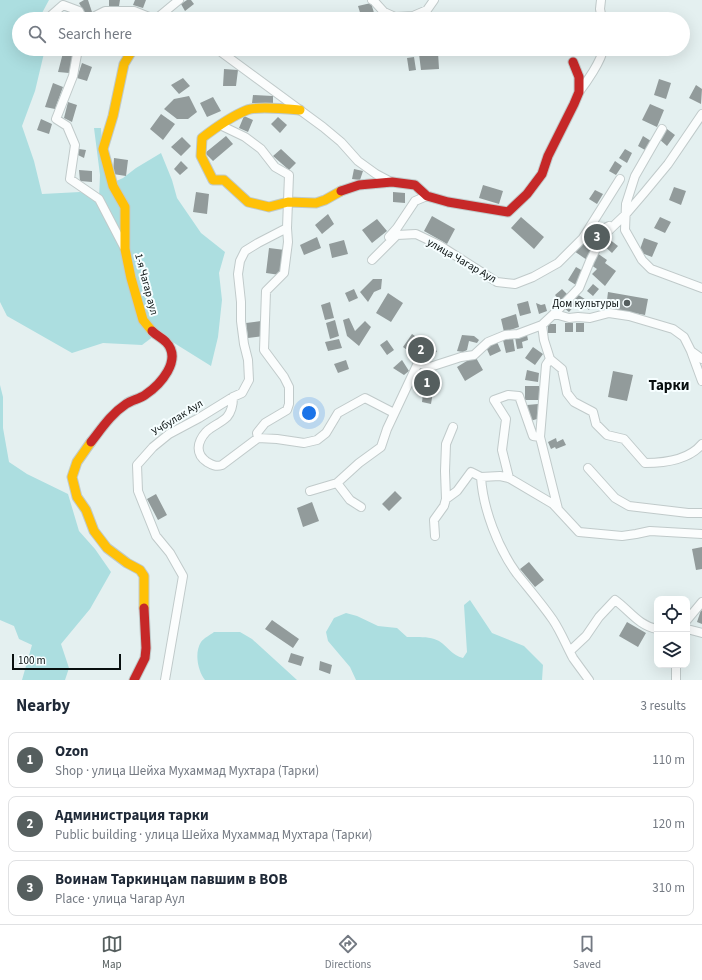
<!DOCTYPE html>
<meta charset="utf-8">
<style>
body{margin:0;font-family:"Source Sans 3",sans-serif;background:#f6f6f7;color:#1f2937}
.controls{position:absolute;right:12px;bottom:12px;display:grid;overflow:hidden;border-radius:8px;box-shadow:0 4px 16px #0002}
.controls button{width:36px;height:36px;display:grid;place-items:center;padding:0;border:0;border-bottom:1px solid #e0e1e3;background:#fff;color:#1f2937;font:20px sans-serif}
.scale{position:absolute;left:12px;bottom:10px;width:109px;box-sizing:border-box;padding-left:4px;border:2px solid #080f0f;border-top:0;font-size:11px;line-height:14px;white-space:nowrap;color:#080f0f;-webkit-text-stroke:3px #f6feff;paint-order:stroke}
.you{position:absolute;left:309px;top:413px;width:14px;height:14px;margin:-10px;border:3px solid #fff;border-radius:50%;background:#1a73e8;box-shadow:0 0 0 6px #1a73e833}
.badge{display:grid;place-items:center;width:26px;height:26px;border-radius:50%;background:#555e5e;color:#fff;font-size:13px;font-weight:700}
.pin{position:absolute;translate:-50% -50%;border:2px solid #fff;box-shadow:0 1px 4px #0006}
.list{margin:0;padding:0;list-style:none}
h2{display:flex;justify-content:space-between;align-items:center;height:52px;margin:0;padding:0 16px;font-size:17px}
h2 small{font-size:13px;font-weight:400;color:#747a83}
.list li{display:grid;grid-template-columns:26px 1fr auto;gap:12px;align-items:center;box-sizing:border-box;height:56px;margin:0 8px 8px;padding:0 8px;border:1px solid #e0e1e3;border-radius:8px}
.list b{display:block;font-size:15px;white-space:nowrap}
.list p{margin:0;font-size:13px;white-space:nowrap;color:#747a83}
.list em{font-size:13px;font-style:normal;color:#747a83}
.icon{flex:none;width:22px;height:22px;fill:none;stroke:currentColor;stroke-width:2;stroke-linecap:round;stroke-linejoin:round}
.map{position:relative;flex:none;width:702px;height:680px;overflow:hidden}
.search{position:absolute;background:#fff;box-shadow:0 4px 16px #0002;left:12px;right:12px;top:12px;height:44px;display:flex;align-items:center;gap:10px;box-sizing:border-box;padding:0 14px;border-radius:22px;color:#747a83;font-size:15px}
.sheet{height:244px;background:#fff}
nav{display:flex;justify-content:space-around;align-items:center;box-sizing:border-box;height:56px;border-top:1px solid #e0e1e3;background:#fff;font-size:11px;color:#747a83}
nav a{display:grid;justify-items:center;gap:2px}
nav .on{color:#555e5e}
.map>svg:first-child{display:block}
.forest{fill:#acdee0}
.building{fill:#929b9b}
.lines{fill:none;stroke-linecap:round;stroke-linejoin:round}
.street-casing{stroke:#c0caca;stroke-width:10}
.slow-casing{stroke:#c0caca;stroke-width:11}
.jam-casing{stroke:#c0caca;stroke-width:11}
.street{stroke:#fbfdfd;stroke-width:8}
.slow{stroke:#ffc107;stroke-width:9}
.jam{stroke:#c62828;stroke-width:9}
.poi-dot{fill:#555e5e;stroke:#f6feff;stroke-width:1.5}
.labels{text-anchor:middle;stroke-width:4;stroke-linejoin:round;paint-order:stroke}
.street-label{font-size:11px;fill:#080f0f;stroke:#f6feff}
.poi-label{font-size:11px;fill:#080f0f;stroke:#f6feff;text-anchor:end}
.district-label{font-size:15px;font-weight:bold;fill:#080f0f;stroke:#f6feff}
</style>
<div class="map">
<svg width="702" height="680" viewBox="0 0 702 680">
<rect width="100%" height="100%" fill="#e4f0f0"/>
<!-- forest -->
<path class="forest" d="M0 0H49L42 13 43 19H19V49H45L35 91 22 126 34 161 42 194 80 192 99 199 100 175 94 128H101L103 155 112 183 123 178 136 168 161 153 172 180 177 198 201 233 225 252 219 273 222 300 218 337 211 366 158 333 142 345 103 343 72 353 7 316 0 302Z
M0 385 3 397V428L9 462 27 474 68 494 79 531 95 549 111 572 90 609 61 644 69 668 65 680H22L32 645 19 639 14 626 0 620Z
M470 600 492 633 524 646 543 665 542 680H356L350 667 328 641 326 632 334 618 346 613 357 616 378 626 397 628 407 637C417 637 431 636 439 641 448 647 452 655 463 658L467 652 464 605Z
M214 632H240L252 639 297 680H205C198 671 194 653 201 642 204 638 210 635 214 632Z"/>
<!-- building -->
<path class="building" d="M84 0H88L92 12 86 15 79 3Z
M109 0H120L119 6H109Z
M135 0H146L143 8 133 5Z
M187 0H191L194 4 185 11 181 4Z
M371 3 375 16 362 19 358 6Z
M191 12 193 19H183L182 16Z
M64 49H74L69 73 58 72Z
M438 52 439 69 421 70 419 54Z
M414 57 416 70 409 71 407 58Z
M82 63 92 67 87 81 77 78Z
M224 69 238 70 236 86H223Z
M183 78 190 86 179 94 171 85Z
M659 79 671 83 666 99 654 95Z
M53 83 63 87 55 109 45 107Z
M696 85 702 89 701 104 689 98Z
M253 95 273 96V103H252Z
M189 96 197 112 188 119H177L164 109 174 99Z
M213 97 221 111 207 117 200 103Z
M68 102 77 105 72 122 64 118Z
M650 104 664 110 657 127 642 120Z
M161 114 175 124 163 140 150 129Z
M244 116 253 120 248 132 239 128Z
M278 117 287 125 280 133 271 124Z
M41 119 52 124 49 134 37 130Z
M667 129 675 135 667 146 659 139Z
M226 136 233 144 213 161 205 153Z
M643 136 651 141 645 150 638 146Z
M182 137 191 146 181 156 171 147Z
M79 149 86 150 84 158 78 155Z
M281 149 296 163 289 170 273 156Z
M625 149 632 153 627 163 619 158Z
M114 158 128 160 126 176 113 174Z
M181 161 188 168 180 175 174 169Z
M615 161 622 166 616 175 609 171Z
M354 169 363 171 360 180 352 179Z
M79 170 92 171V182L80 181Z
M483 185 503 191 499 204 479 198Z
M674 187 686 191 681 205 669 200Z
M595 190 603 194 597 204 589 199Z
M196 192 209 194 207 214 193 212Z
M393 192 405 193V203L393 202Z
M328 214 334 224 322 234 315 225Z
M432 216 455 229 447 244 424 231Z
M521 217 544 237 534 249 511 228Z
M660 217 671 222 665 233 654 228Z
M377 219 387 231 372 243 362 230Z
M317 237 321 248 304 255 300 245Z
M644 238 658 243 652 257 639 252Z
M584 239 594 246 587 260 574 251Z
M609 239 618 246 612 253 603 245Z
M344 240 348 254 332 258 329 244Z
M269 248 285 250 280 275 266 273Z
M597 253 607 260 605 263 616 271 605 286 592 274 597 269 591 265Z
M576 267 583 271 576 285 568 280Z
M373 279H382L381 289 374 292 368 302 360 292Z
M593 284 599 289 593 296 587 291Z
M354 289 358 298 349 302 345 293Z
M562 289 568 295 561 302 555 295Z
M608 292 648 299 645 315 606 308Z
M388 293 403 303 391 322 376 313Z
M577 294 591 303 589 310 583 305 581 308 576 304 569 312 564 308Z
M528 301 531 313 520 316 517 304Z
M330 302 334 318 325 320 321 305Z
M536 303 541 305 545 304 547 311 539 314Z
M516 314 519 327 504 332 501 319Z
M349 318 355 331 365 321 371 327 359 346 347 336 343 320Z
M335 320 339 336 330 339 326 323Z
M261 321 264 336 248 338 246 323Z
M565 323H573V332H565Z
M576 323H584V332H576Z
M548 324H556V333H548Z
M412 334 437 351 428 365 403 347Z
M462 335 474 336 479 340 477 343 469 341 467 350 463 352 457 351Z
M527 335 528 340 522 342 523 348 517 349 515 337Z
M513 338 515 351 506 353 503 340Z
M339 339 342 348 328 351 325 342Z
M387 340 394 350 387 355 380 345Z
M497 342 501 351 490 356 486 347Z
M533 347 543 354 535 365 525 358Z
M475 356 483 370 465 381 457 367Z
M346 360 349 369 338 373 334 364Z
M402 360 409 371 404 375 393 368Z
M527 370 539 373 538 382 525 380Z
M613 371 633 375 627 401 608 397Z
M416 375 423 377 422 385 414 383Z
M425 378 435 380 431 404 422 402Z
M525 386H539V400H525Z
M538 404 537 419 530 421 527 405Z
M556 438 557 442 563 439 566 445 556 449 555 447 551 449 548 442Z
M395 491 402 498 389 511 382 504Z
M156 494 167 515 158 520 147 499Z
M312 502 319 521 303 527 297 508Z
M702 547V569L696 570 692 549Z
M529 562 544 580 535 587 520 569Z
M701 610 702 611V624L697 622Z
M272 620 299 639 293 648 265 629Z
M627 622 646 633 638 647 619 636Z
M291 653 304 657 301 666 288 662Z
M320 661 332 665 330 674 319 670Z"/>
<g class="lines">
<!-- street casing -->
<g class="street-casing">
<path id="street" d="M372 0 374 1 384 12 395 17 413 16 427 10 434 0
M601 0 600 9 602 19
M47 19 63 5 79 11 83 19
M89 19 105 11H134L154 19
M156 19 179 0
M78 49 73 76 56 119 67 126 75 145 70 179 99 199 124 247
M217 49 323 127 341 142 358 161 376 174 391 182
M579 92C586 83 602 60 603 49
M662 129 635 176 626 204 625 230 642 260 651 269 702 288
M389 237 397 228 415 201 427 196
M583 238 620 179
M372 260 397 235 416 234 439 245 497 282 515 284 533 277 558 263 582 239 609 226
M555 314 569 318 578 317 590 318 609 313 629 316 673 329 684 337 691 351 702 359
M542 325 544 340 550 359 546 365 540 437 558 509
M691 351 702 381
M550 359 562 369 567 393 574 402 593 412 596 424 607 435 624 439 645 463C665 463 689 460 702 444
M233 397C233 405 232 411 227 417 221 423 212 426 206 432 197 442 195 454 207 462 212 465 216 467 222 465L258 438
M258 438 257 433 265 423 287 410 289 404V387L284 377 264 350 266 291 284 273 288 242 287 228
M258 438 277 439 304 443 317 440 326 433 338 413 365 398 394 413
M588 468 615 498 629 506 688 513H702
M481 477C483 509 498 548 517 574 529 589 542 604 553 620 561 632 566 645 573 658 578 665 584 673 589 680
M509 478 502 450 506 419 494 400 508 395 519 396 533 436 540 437
M310 491 337 483
M446 499 445 471 446 444 453 427
M361 507 350 500 337 483 359 463 381 447 387 429 418 363 430 367 461 357 474 355 488 342 505 335 518 334 542 325 558 310 579 288 590 261 602 237 626 214 644 193 668 164 702 114
M435 536 434 520 444 506 446 499 457 491 471 472 481 477 500 476 509 478 553 504 579 532 622 536 636 534 650 531 702 534
M687 620 702 602
M687 629 702 633
M570 651 586 636 599 617 615 600C629 610 639 626 657 629
M676 665V680
M165 680 183 576 170 553 156 536 138 491 137 465 153 447 169 434 199 418 233 397 242 393 249 380 248 360 244 344 241 321V302L238 274 240 261 245 251 258 243 287 228 289 175 275 167 261 149 245 137 220 125"/>
</g>
<!-- slow casing -->
<g class="slow-casing">
<path id="slow" d="M133 49 124 64 113 116 103 149 113 186 125 207V249L131 278 143 320 152 331
M300 110C288 109 257 106 247 110 232 116 215 128 202 138L201 156 213 180H224L248 202 269 207 288 202 316 203 325 200 341 191
M91 442 77 462 72 477 77 497 86 510 94 531 107 548 127 563 140 570 144 576V608"/>
</g>
<!-- jam casing -->
<g class="jam-casing">
<path id="jam" d="M341 191 359 185 392 182 415 185 427 196 448 202 508 212 527 194 542 174 548 156 574 104 579 92V77L573 62
M91 442C102 428 111 414 126 404 132 400 139 399 145 395 160 385 183 360 166 342 162 338 156 335 152 331
M134 680 145 658 146 648 144 608"/>
</g>
<!-- street -->
<use href="#street" class="street"/>
<!-- slow -->
<use href="#slow" class="slow"/>
<!-- jam -->
<use href="#jam" class="jam"/>
</g>
<!-- markers -->
<circle class="poi-dot" cx="627" cy="303" r="4"/>
<g class="labels">
<!-- street labels -->
<g class="street-label">
<text transform="translate(462 260) rotate(30)" y="4">улица Чагар Аул</text>
<text transform="translate(147 284) rotate(75)" y="4">1-я Чагар аул</text>
<text transform="translate(177 417) rotate(-32)" y="4">Учбулак Аул</text>
</g>
<!-- poi labels -->
<g class="poi-label">
<text x="619" y="307">Дом культуры</text>
</g>
<!-- district labels -->
<g class="district-label">
<text x="669" y="390">Тарки</text>
</g>
</g>
</svg>
<div class="controls">
<button><svg class="icon" aria-label="locate" viewBox="0 0 24 24"><circle cx="12" cy="12" r="6"/><path d="M12 2v4M12 18v4M2 12h4M18 12h4"/></svg></button>
<button><svg class="icon" aria-label="layers" viewBox="0 0 24 24"><path d="M12 4l9 5-9 5-9-5zM3 14l9 5 9-5"/></svg></button>
</div>
<div class="scale">100 m</div>
<div class="you"></div>
<div class="pin badge" style="left:427px;top:383px">1</div>
<div class="pin badge" style="left:421px;top:350px">2</div>
<div class="pin badge" style="left:597px;top:237px">3</div>
<div class="search"><svg class="icon" aria-label="search" viewBox="0 0 24 24"><circle cx="10" cy="10" r="6"/><path d="M15 15l6 6"/></svg>Search here</div>
</div>
<section class="sheet">
<h2>Nearby<small>3 results</small></h2>
<ul class="list">
<li><span class="badge">1</span><div><b>Ozon</b><p>Shop · улица Шейха Мухаммад Мухтара (Тарки)</p></div><em>110 m</em></li>
<li><span class="badge">2</span><div><b>Администрация тарки</b><p>Public building · улица Шейха Мухаммад Мухтара (Тарки)</p></div><em>120 m</em></li>
<li><span class="badge">3</span><div><b>Воинам Таркинцам павшим в ВОВ</b><p>Place · улица Чагар Аул</p></div><em>310 m</em></li>
</ul>
</section>
<nav>
<a class="on"><svg class="icon" aria-label="map" viewBox="0 0 24 24"><path d="M3 6l6-2 6 2 6-2v14l-6 2-6-2-6 2zM9 4v14M15 6v14"/></svg>Map</a>
<a><svg class="icon" aria-label="directions" viewBox="0 0 24 24"><path d="M12 3l9 9-9 9-9-9zM9 14v-3h6M13 9l2 2-2 2"/></svg>Directions</a>
<a><svg class="icon" aria-label="saved" viewBox="0 0 24 24"><path d="M7 4h10v16l-5-4-5 4z"/></svg>Saved</a>
</nav>
